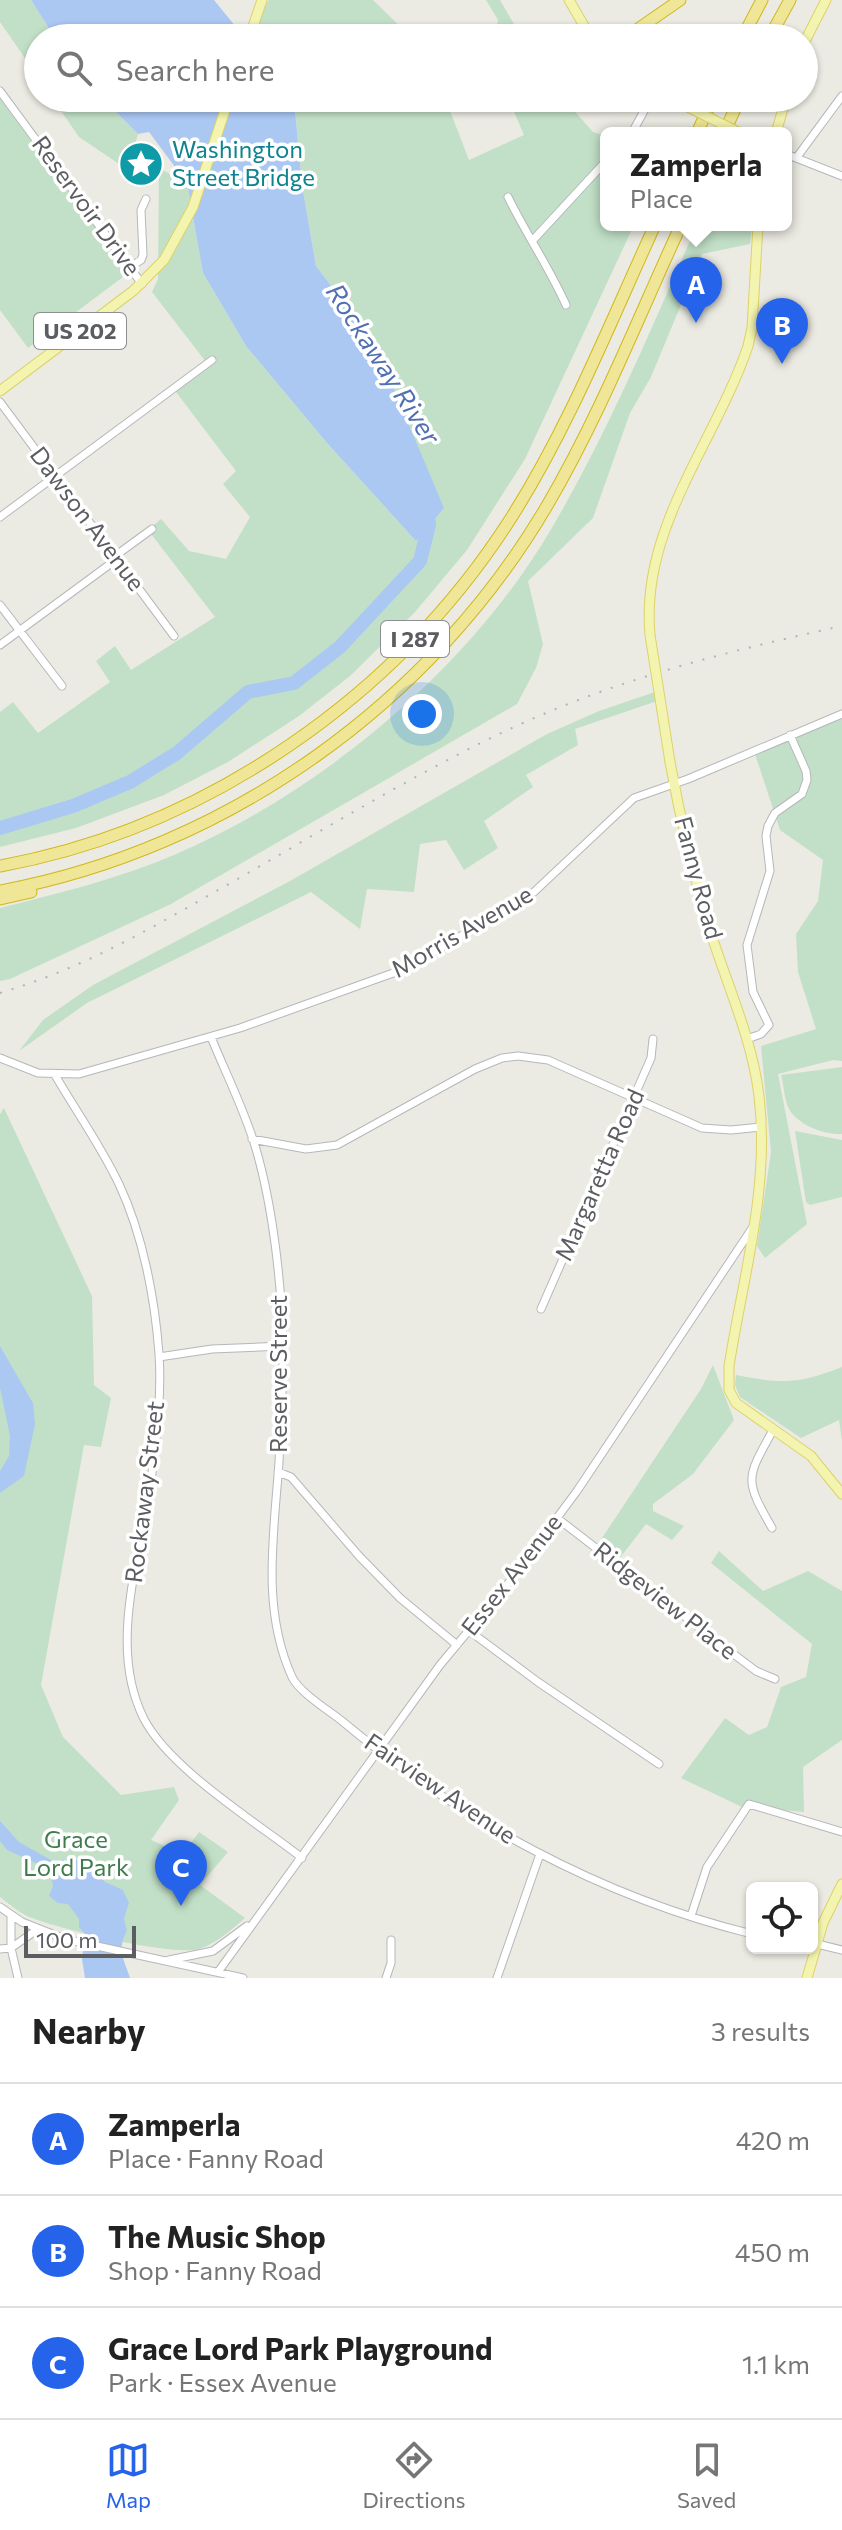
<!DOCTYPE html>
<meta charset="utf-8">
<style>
body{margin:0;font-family:Commissioner,sans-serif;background:#f2f2f2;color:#222}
.controls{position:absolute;right:24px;bottom:24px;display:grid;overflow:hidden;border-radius:12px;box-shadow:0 2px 6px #0004}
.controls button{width:72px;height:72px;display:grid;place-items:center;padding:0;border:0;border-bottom:2px solid #e0e0e0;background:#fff;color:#222;font:40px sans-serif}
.scale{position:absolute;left:24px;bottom:20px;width:112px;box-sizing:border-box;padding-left:8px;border:4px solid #5b5d61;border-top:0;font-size:22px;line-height:28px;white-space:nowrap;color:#5b5d61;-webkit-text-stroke:6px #fff;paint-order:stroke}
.you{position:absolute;left:422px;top:714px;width:28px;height:28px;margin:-20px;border:6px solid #fff;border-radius:50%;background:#1a73e8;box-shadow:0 0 0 12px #1a73e833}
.badge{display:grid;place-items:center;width:52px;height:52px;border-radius:50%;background:#2563eb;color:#fff;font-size:26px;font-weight:700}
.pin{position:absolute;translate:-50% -66px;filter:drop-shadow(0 2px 4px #0008)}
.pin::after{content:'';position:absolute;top:42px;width:28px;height:24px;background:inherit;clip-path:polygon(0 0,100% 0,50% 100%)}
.popup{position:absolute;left:600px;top:127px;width:192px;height:104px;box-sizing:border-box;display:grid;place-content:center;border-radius:12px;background:#fff;filter:drop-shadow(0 2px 6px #0005);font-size:26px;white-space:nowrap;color:#767676}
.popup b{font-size:30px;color:#222}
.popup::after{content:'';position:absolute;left:50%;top:100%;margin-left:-16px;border:16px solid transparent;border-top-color:#fff}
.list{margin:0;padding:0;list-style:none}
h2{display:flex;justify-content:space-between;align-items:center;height:104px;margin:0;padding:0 32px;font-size:34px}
h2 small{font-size:26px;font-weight:400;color:#767676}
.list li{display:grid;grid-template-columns:52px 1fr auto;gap:24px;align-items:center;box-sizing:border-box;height:112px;padding:0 32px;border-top:2px solid #e0e0e0}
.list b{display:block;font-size:30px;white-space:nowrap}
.list p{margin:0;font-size:26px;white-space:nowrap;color:#767676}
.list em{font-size:26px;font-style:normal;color:#767676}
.icon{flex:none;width:44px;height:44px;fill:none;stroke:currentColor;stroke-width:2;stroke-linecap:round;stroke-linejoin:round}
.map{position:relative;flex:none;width:842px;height:1978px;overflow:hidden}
.search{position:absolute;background:#fff;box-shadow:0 2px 6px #0004;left:24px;right:24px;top:24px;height:88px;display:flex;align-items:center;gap:20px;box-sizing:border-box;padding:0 28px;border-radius:44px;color:#767676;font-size:30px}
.sheet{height:440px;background:#fff}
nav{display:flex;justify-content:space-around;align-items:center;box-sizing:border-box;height:112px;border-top:2px solid #e0e0e0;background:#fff;font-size:22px;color:#767676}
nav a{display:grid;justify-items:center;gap:4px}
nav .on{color:#2563eb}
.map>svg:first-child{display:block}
.green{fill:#c2e0c7}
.water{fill:#abc8f3}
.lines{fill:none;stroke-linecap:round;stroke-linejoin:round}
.river{stroke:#abc8f3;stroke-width:14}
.minor-casing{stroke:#b5b7bb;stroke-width:9}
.major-casing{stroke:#ded169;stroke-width:11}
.highway-casing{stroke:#d1b71d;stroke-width:13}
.minor{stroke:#fff;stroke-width:7}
.major{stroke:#f3f4af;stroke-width:9}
.highway{stroke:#efe797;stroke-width:11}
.rail{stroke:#b3b4b4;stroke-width:2;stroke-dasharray:2 10;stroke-linecap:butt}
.major-bridge-casing{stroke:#ded169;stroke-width:11;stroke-linecap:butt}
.major-bridge{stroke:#f3f4af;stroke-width:9}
.labels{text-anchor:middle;stroke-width:7;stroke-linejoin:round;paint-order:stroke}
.shield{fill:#fff;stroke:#8c8e90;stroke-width:2}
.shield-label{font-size:22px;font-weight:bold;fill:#5b5d61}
.culture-label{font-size:24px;fill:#0d838f;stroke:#fff;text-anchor:start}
.street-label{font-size:24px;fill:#5b5d61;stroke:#fff}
.park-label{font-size:24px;fill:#3f7c4c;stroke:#fff}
.water-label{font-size:26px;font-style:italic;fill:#5170b3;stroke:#fff}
</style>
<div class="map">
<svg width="842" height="1978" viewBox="0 0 842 1978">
<rect width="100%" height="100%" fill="#ebebe3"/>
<!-- green -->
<path class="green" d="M0 0H31L55 38H38V77L0 22Z
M269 0H373L412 38H255L247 32Z
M486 0H500L522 38H494L498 20Z
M0 92 123 255V277L28 348 0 310Z
M52 98H102L138 134 128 170 79 137Z
M294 98H445L469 160 524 135 508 98H563L593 132 606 136V225H634L525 459 467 550 415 612 350 676 299 716 228 762 164 795 76 828 0 847V712L13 702 38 733 110 682 96 661 115 646 131 670 215 617 148 530 161 519 189 551 226 559 250 517 223 484 236 471 173 388 206 362 152 292 158 279 159 168 187 183 203 273 246 346 327 443 416 541 374 342 316 266 302 185Z
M697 225H752L750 244 702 254 651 377 630 413 593 518 528 581 543 644 536 668 517 704 171 904 10 979 0 981V908C59 893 118 879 174 855 321 792 468 670 550 531 608 433 651 329 697 225Z
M655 692 657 701 575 729 578 745 526 775 533 787 484 821 498 848 464 870 446 840 420 844 414 892 367 889 360 929 311 892 87 1003 19 1051 43 1020 93 985 290 881 547 734 599 711Z
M842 719V1061L833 1060 778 1074 807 1224 765 1258 757 1246 771 1152 761 1046 816 1029 798 972 796 934 818 901 823 860 780 830 754 751Z
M842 1067V1134C824 1135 798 1125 789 1109 784 1100 784 1085 781 1075Z
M4 1108 92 1296 94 1385 111 1398 101 1447 84 1445 41 1685 63 1737 121 1795 174 1787 179 1800 151 1840 183 1854 199 1832 228 1852 200 1885 245 1918C231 1930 217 1943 199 1949 174 1957 52 1928 25 1915 16 1910 8 1903 0 1897V1114Z
M795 1131 842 1140V1197L810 1205 806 1202Z
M713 1365 734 1420 693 1474 653 1504V1511L684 1526 672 1540 646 1524 616 1563 596 1547 701 1389Z
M842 1367V1441L839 1420 801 1438 740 1397 735 1385 736 1375C782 1384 799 1384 842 1367Z
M719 1551 763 1591 808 1571 842 1591V1740L803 1767 804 1812 742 1807 681 1778 725 1718 749 1735 767 1727 781 1687 806 1677 812 1644 711 1563Z"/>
<!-- water -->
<path class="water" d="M31 0H214L245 38H55Z
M102 98 294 99 302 185 316 266 374 342 444 508 416 541 327 443 246 346 203 273 187 183 149 132 138 134Z
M0 1346 33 1403 35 1424 24 1476 0 1493V1471L9 1456 10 1436 0 1388Z
M0 1821 19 1842 53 1861 78 1860 88 1863 105 1882 123 1890 129 1903 124 1919 127 1930C117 1951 123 1957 130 1978H85L82 1959 85 1934 79 1927V1919L68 1904 58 1903 49 1896 53 1886 49 1869 7 1850 0 1841Z"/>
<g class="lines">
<!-- river -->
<path class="river" d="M0 828 73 806 130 782 177 753 248 692 294 683 340 647 420 561 429 525 427 509"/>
<!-- minor casing -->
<g class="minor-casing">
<path id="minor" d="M0 91 142 284
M632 133 651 98
M786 154 842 176
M797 157 842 96
M508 197C526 234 549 267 566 305
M533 240 606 161
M130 267 141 260 143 255 141 210 146 199
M0 402 174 636
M0 517 212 360
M115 556 152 529
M0 605 62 686
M0 645 117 559
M211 1037C226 1074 245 1111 256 1149 273 1207 282 1287 283 1347 283 1385 281 1424 279 1462 274 1534 261 1609 292 1677 299 1692 328 1710 342 1721 460 1820 601 1897 752 1934
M747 1039 761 1034 769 1025 753 992 747 945 770 871 766 836 768 826 775 813 802 794 807 780 806 771 790 735
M0 1058 38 1073 79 1074 240 1028 396 972 441 948 534 892 634 798 688 779 842 714
M55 1075C76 1111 101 1146 119 1184 143 1235 155 1299 159 1354 162 1395 156 1440 151 1481 141 1556 107 1646 144 1719 170 1769 256 1822 302 1858
M252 1139 306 1149 337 1145 475 1069 502 1058 518 1056 548 1060 702 1128 731 1130 761 1127
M541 1309 651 1058 653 1039
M159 1357 212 1349 283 1346
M278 1472 291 1477 359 1556 400 1598 457 1645
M557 1518 723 1646 756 1671 775 1679
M772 1528C744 1479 746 1479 773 1430
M468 1630 538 1682 659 1764
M0 1907 22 1922 65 1939 243 1978
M11 1916V1948L18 1978
M691 1916 707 1867 749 1804 842 1832
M817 1944 842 1950
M0 1949 11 1948 38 1929
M169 1960 213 1951 247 1926
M218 1972 440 1665 510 1581 577 1491 753 1227
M386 1978 391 1963V1940
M497 1978 540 1854"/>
</g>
<!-- major casing -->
<g class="major-casing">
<path id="major" d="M569 0 591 38
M249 38 262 0
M804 43 826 0
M776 133 786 98
M0 391 133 291 164 260 193 207 229 98
M650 635C640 528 715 443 748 346L752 328 758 225
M670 762C680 817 693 873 709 927 726 983 752 1037 759 1096 770 1187 743 1277 729 1366V1390L736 1403 811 1456 842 1494
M807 1978 823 1923 842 1884"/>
</g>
<!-- highway casing -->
<g class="highway-casing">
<path id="highway" d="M625 38 680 0
M742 38 762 0
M769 38 790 0
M697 133 713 98
M724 133 740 98
M0 866C208 828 398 695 511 518 569 427 610 323 655 225
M0 891C227 849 432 703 548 504 600 415 638 318 681 225
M0 899 31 892"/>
</g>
<!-- minor -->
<use href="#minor" class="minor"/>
<!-- major -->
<use href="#major" class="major"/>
<!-- highway -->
<use href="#highway" class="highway"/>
<!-- rail -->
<path class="rail" d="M0 993C80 969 141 934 213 893 296 846 379 795 465 751 590 686 706 656 842 626"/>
<!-- major-bridge casing -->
<g class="major-bridge-casing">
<path id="major-bridge" d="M682 104 740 133
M650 635 670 762"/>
</g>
<!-- major-bridge -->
<use href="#major-bridge" class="major-bridge"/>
</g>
<!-- icons -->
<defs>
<g id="sight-disc" transform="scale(2.3)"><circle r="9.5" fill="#0f9aa8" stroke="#fff"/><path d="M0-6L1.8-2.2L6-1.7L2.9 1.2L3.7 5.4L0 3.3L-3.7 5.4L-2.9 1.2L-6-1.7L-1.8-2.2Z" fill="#fff"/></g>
</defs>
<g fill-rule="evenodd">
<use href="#sight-disc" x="141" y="164"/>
</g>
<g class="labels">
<!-- shield labels -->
<g class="shield">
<rect x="34" y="313" width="92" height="36" rx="6"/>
<rect x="381" y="621" width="68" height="36" rx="6"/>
</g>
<g class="shield-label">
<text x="80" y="339">US 202</text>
<text x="415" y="647">I 287</text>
</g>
<!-- culture labels -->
<g class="culture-label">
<text x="172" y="158">Washington<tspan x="172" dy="28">Street Bridge</tspan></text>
</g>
<!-- street labels -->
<g class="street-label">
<text transform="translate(86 206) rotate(54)" y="8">Reservoir Drive</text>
<text transform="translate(87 519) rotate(53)" y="8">Dawson Avenue</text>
<text transform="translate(698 878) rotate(75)" y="8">Fanny Road</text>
<text transform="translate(462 932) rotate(-30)" y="8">Morris Avenue</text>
<text transform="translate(600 1175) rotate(-66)" y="8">Margaretta Road</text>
<text transform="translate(279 1374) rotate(-90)" y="8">Reserve Street</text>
<text transform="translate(145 1492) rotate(-83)" y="8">Rockaway Street</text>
<text transform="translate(512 1575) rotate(-52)" y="8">Essex Avenue</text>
<text transform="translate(665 1601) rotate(38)" y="8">Ridgeview Place</text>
<text transform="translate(440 1789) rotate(34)" y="8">Fairview Avenue</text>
</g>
<!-- park labels -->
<g class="park-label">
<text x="76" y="1848">Grace<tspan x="76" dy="28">Lord Park</tspan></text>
</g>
<!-- water labels -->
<g class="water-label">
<text transform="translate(383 364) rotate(57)" y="9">Rockaway River</text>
</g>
</g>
</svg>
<div class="controls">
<button><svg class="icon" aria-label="locate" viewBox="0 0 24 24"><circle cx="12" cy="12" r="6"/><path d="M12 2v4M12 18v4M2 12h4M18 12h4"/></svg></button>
</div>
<div class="scale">100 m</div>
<div class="you"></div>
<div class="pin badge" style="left:696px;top:323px">A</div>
<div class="popup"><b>Zamperla</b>Place</div>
<div class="pin badge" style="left:782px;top:364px">B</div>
<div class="pin badge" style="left:181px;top:1906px">C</div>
<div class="search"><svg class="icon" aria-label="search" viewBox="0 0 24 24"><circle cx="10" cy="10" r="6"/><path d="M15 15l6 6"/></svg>Search here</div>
</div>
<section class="sheet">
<h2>Nearby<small>3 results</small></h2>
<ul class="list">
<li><span class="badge">A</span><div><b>Zamperla</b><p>Place · Fanny Road</p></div><em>420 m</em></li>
<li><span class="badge">B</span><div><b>The Music Shop</b><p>Shop · Fanny Road</p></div><em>450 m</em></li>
<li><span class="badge">C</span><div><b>Grace Lord Park Playground</b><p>Park · Essex Avenue</p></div><em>1.1 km</em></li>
</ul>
</section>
<nav>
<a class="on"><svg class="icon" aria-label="map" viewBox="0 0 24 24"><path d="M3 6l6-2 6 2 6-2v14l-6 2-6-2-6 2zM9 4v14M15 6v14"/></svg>Map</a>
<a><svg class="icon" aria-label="directions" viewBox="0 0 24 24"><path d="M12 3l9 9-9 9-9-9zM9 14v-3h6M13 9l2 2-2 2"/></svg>Directions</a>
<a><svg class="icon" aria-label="saved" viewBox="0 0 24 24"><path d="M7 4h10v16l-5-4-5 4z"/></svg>Saved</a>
</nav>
